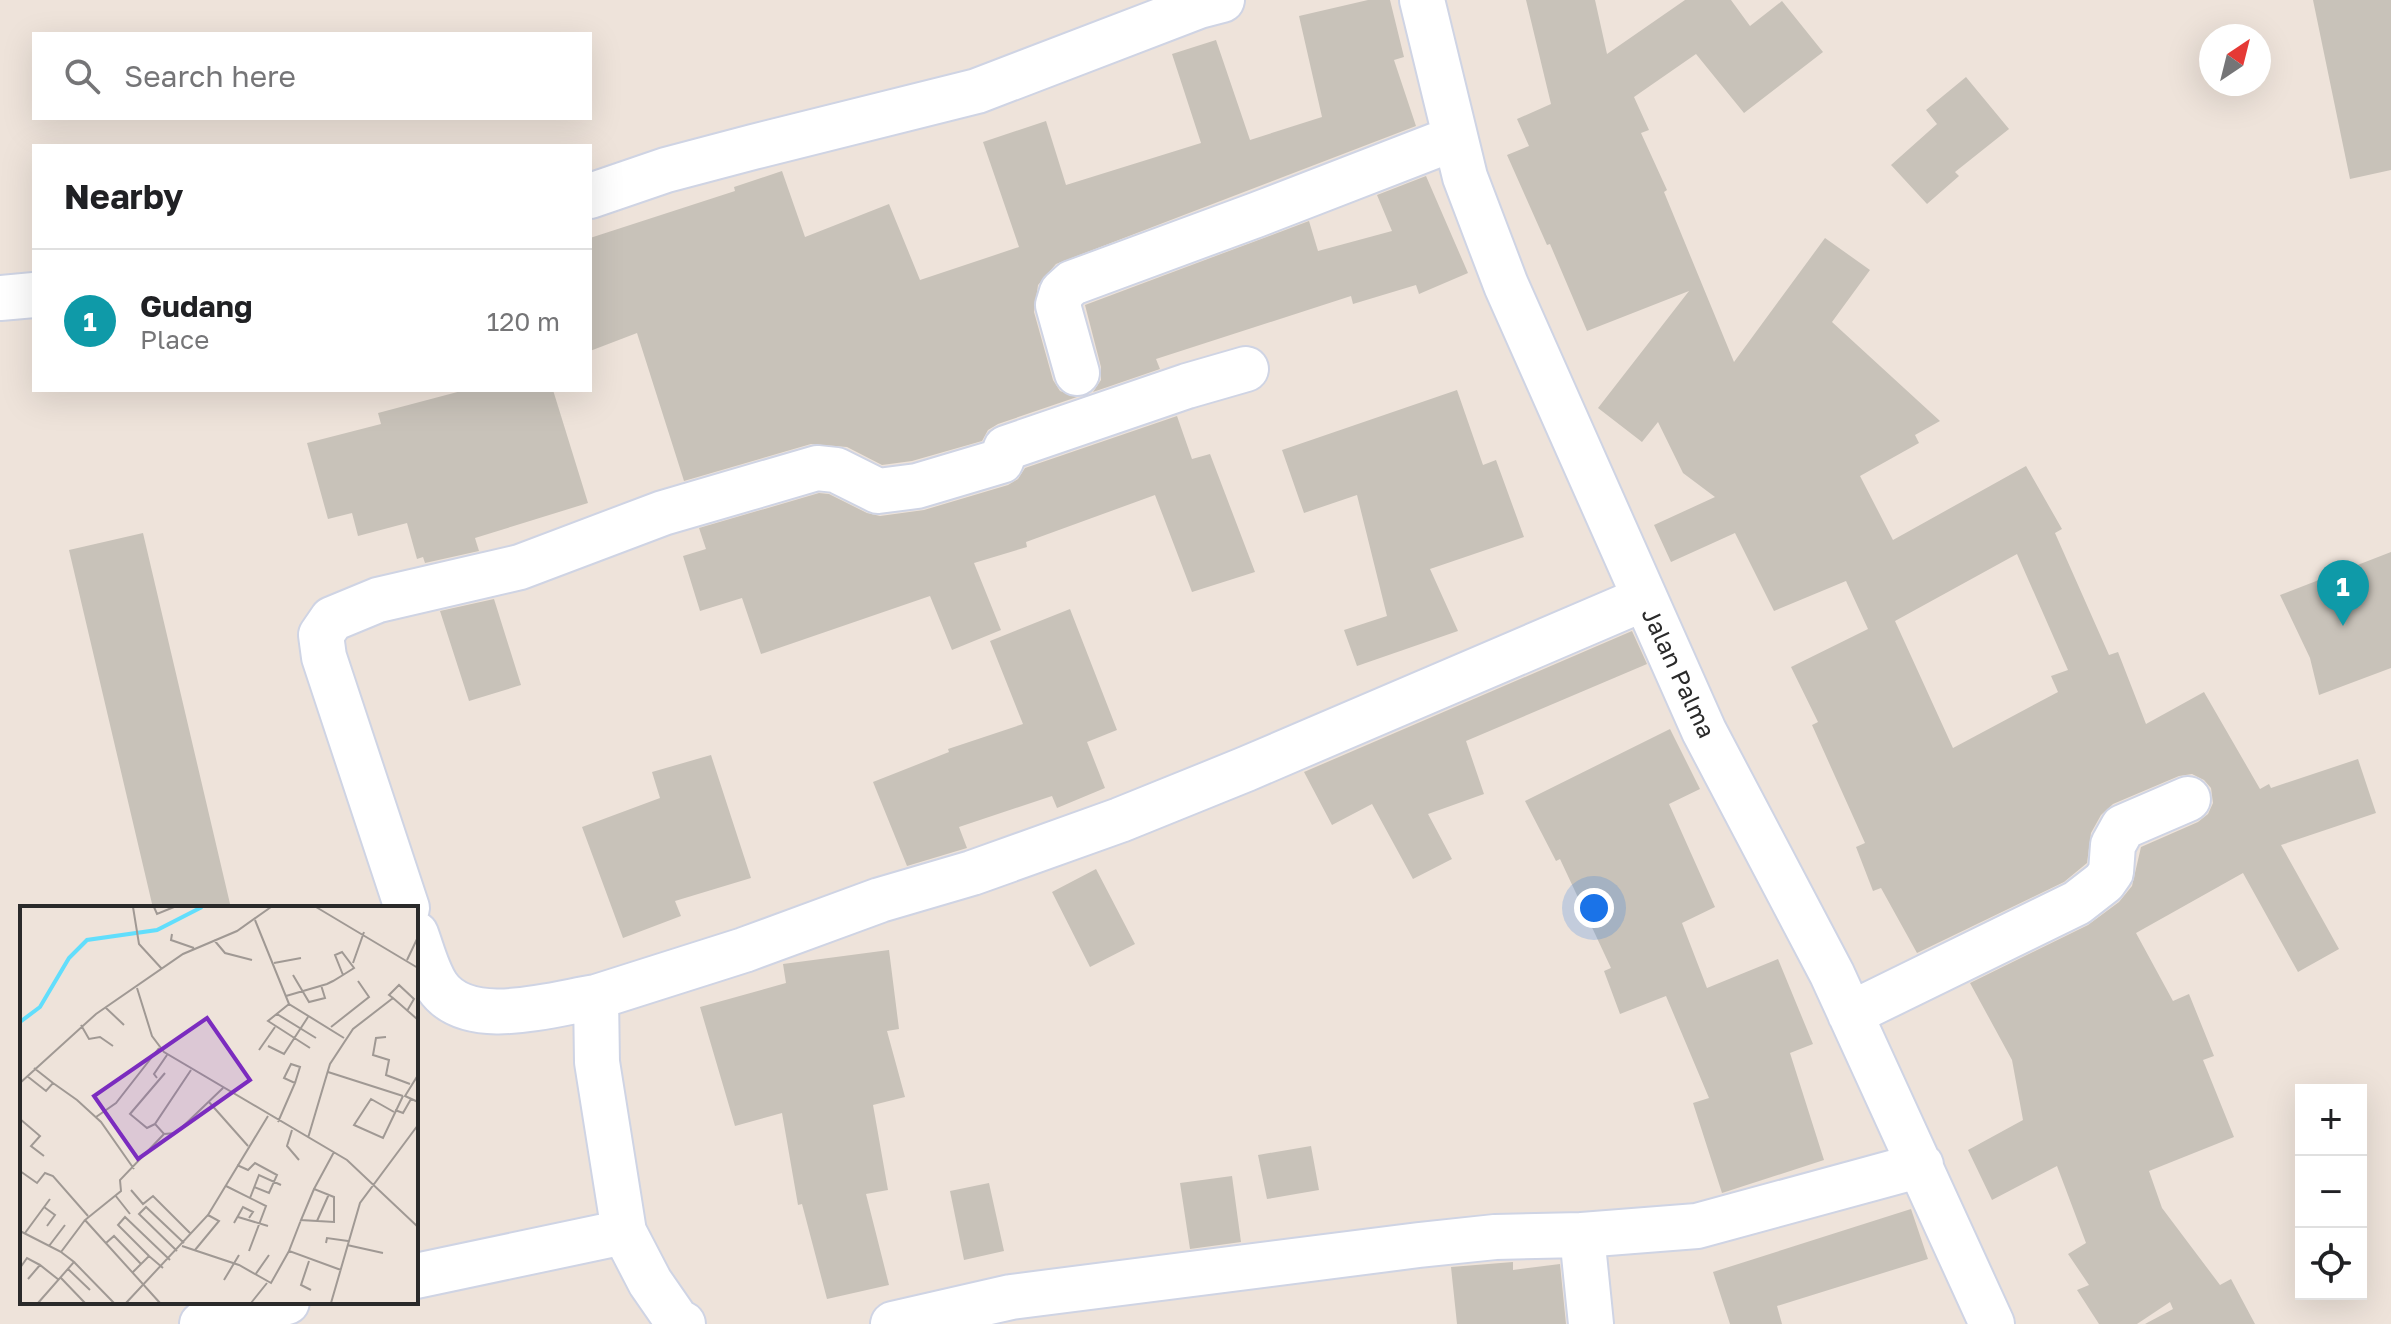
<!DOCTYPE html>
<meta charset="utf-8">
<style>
body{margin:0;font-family:"Golos Text",sans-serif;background:#f2f2f2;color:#202124}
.controls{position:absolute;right:24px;bottom:24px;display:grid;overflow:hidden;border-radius:0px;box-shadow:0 8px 32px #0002}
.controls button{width:72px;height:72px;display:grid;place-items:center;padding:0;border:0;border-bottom:2px solid #e0e0e0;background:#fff;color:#202124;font:40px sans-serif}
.compass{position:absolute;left:2199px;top:24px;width:72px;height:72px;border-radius:50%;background:#fff;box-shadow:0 8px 32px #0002;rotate:35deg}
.you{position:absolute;left:1594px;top:908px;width:28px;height:28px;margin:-20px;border:6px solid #fff;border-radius:50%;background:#1a73e8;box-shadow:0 0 0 12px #1a73e833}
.badge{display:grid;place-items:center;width:52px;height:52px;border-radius:50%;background:#111827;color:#fff;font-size:26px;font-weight:700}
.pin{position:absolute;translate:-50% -66px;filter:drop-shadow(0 2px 4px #0008)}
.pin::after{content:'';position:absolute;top:42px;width:28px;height:24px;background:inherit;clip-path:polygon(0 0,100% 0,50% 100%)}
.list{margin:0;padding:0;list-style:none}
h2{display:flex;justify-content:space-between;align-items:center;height:104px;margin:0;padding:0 32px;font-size:34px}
h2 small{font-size:26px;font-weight:400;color:#757577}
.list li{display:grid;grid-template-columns:52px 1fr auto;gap:24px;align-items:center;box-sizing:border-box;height:144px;padding:0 32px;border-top:2px solid #e0e0e0}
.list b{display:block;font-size:30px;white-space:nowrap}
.list p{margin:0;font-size:26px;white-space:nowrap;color:#757577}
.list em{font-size:26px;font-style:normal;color:#757577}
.icon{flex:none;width:44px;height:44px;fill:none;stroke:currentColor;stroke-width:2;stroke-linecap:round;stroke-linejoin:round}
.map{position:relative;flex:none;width:2391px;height:1324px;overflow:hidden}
.search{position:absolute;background:#fff;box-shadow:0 8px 32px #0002;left:32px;top:32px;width:560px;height:88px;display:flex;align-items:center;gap:20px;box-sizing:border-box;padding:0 28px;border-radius:0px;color:#757577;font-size:30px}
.panel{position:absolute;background:#fff;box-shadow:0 8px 32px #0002;left:32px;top:144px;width:560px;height:248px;border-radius:0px}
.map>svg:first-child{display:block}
.building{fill:#c8c2b9;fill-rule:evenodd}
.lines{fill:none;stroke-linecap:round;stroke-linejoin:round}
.minor-casing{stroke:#cfd4e4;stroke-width:48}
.minor{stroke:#fff;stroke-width:44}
.labels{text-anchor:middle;stroke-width:7;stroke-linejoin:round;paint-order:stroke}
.street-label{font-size:24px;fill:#2a2a2a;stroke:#fff}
.inset-river{fill:none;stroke:#61defc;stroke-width:4}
.inset-road{fill:none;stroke:#a09994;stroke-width:2}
.view{fill:#7b2cbf;fill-opacity:0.15;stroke:#7b2cbf;stroke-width:4}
.inset-edge{fill:none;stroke:#2a2a2a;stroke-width:4}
</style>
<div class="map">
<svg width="2391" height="1324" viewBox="0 0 2391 1324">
<rect width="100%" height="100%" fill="#eee3da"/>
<!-- building -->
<path class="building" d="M1368 0H1390L1404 57 1394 60 1416 126 1056 264 1038 285 1034 312 1053 380 1060 391 1077 397 998 424 988 430 982 441 912 461 882 465 847 447 811 444 684 481 637 333 590 351V238L735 191 734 187 782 171 805 237 889 204 920 280 1019 247 983 142 1046 121 1066 185 1201 143 1172 54 1216 40 1250 140 1322 117 1299 16Z
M1526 0H1595L1607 54 1685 0H1731L1750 26 1782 1 1823 52 1744 113 1696 54 1634 97 1649 130 1641 133 1667 190 1664 192 1734 362 1825 238 1870 270 1832 322 1940 421 1915 435 1919 443 1860 476 1893 540 2026 466 2062 529 2055 533 2109 655 2118 652 2146 724 2204 692 2260 789 2269 784 2271 788 2358 759 2376 813 2281 845 2339 949 2298 972 2243 873 2136 933 2173 1001 2189 994 2214 1056 2203 1060 2234 1137 2149 1171 2162 1208 2220 1285 2231 1279 2255 1324H2145L2173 1309 2170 1302 2137 1324H2099L2077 1290 2089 1285 2068 1254 2086 1243 2057 1166 1992 1200 1968 1150 2023 1120 2012 1060 1970 983 2088 925 2119 902 2132 886 2141 847 2198 822 2208 814 2213 803 2211 788 2204 780 2192 774 2179 776 2113 804 2101 815 2091 833 2087 863 2064 882 1917 953 1881 888 1873 891 1856 847 1865 843 1812 725 1818 722 1791 667 1868 629 1846 581 1774 611 1735 533 1671 562 1654 525 1715 497 1683 473 1658 422 1642 442 1598 408 1689 291 1587 331 1550 244 1547 245 1507 155 1529 146 1517 119 1551 104ZM2017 554 2068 670 2051 676 2058 692 1953 748 1895 621Z
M2313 0H2391V170L2350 179Z
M1966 77 2009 129 1955 172 1959 176 1927 204 1891 165 1937 124 1926 110Z
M1426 176 1468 273 1419 294 1416 285 1353 304 1351 296 1156 359 1160 369 1093 392 1101 380V367L1085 305 1309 221 1318 251 1392 231 1377 195Z
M465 390H553L588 503 475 538 479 551 425 563 423 557 417 559 407 523 358 536 352 513 328 519 307 443 381 424 378 413Z
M1457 390 1483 465 1496 460 1524 537 1430 569 1458 631 1357 666 1344 630 1387 616 1357 495 1304 513 1282 450Z
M1177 416 1192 459 1210 454 1255 572 1192 592 1155 495 1026 542 1027 547 974 563 1001 630 952 650 930 596 761 654 742 598 700 611 683 556 706 549 699 528 819 493 829 494 867 513 880 516 924 510 1008 485 1018 479 1025 468Z
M143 533 231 908H153L69 550Z
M2391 552V668L2319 695 2310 658 2280 595Z
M494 599 521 685 469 701 440 611Z
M1070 609 1117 730 1087 742 1105 788 1057 808 1052 796 959 827 967 848 907 866 873 782 949 752 948 749 1023 724 990 641Z
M1632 631 1647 664 1466 741 1484 794 1428 814 1452 859 1413 879 1372 804 1332 825 1304 772Z
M1670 729 1700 789 1669 804 1715 907 1682 923 1707 988 1778 959 1813 1044 1790 1053 1824 1160 1722 1193 1693 1103 1709 1098 1666 996 1620 1014 1604 971 1611 968 1560 859 1556 861 1525 801Z
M711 755 751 878 675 901 681 916 623 938 582 827 660 798 652 772Z
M1096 869 1135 944 1090 967 1052 892Z
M889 950 899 1029 887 1031 905 1097 873 1105 888 1190 866 1194 889 1285 827 1299 802 1204 798 1205 782 1113 735 1126 700 1007 786 983 783 964Z
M1311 1146 1319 1190 1267 1199 1258 1155Z
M1232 1176 1241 1242 1190 1249 1180 1183Z
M989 1183 1004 1251 964 1260 950 1191Z
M1911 1209 1928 1259 1777 1306 1782 1324H1730L1713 1272Z
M1513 1262V1270L1560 1264 1566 1324H1457L1451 1267Z"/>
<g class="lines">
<!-- minor casing -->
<g class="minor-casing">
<path id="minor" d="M1422 0 1465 177 1506 285 1704 731 1832 974 1992 1324
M590 196 666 170 753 147 977 91 1199 6 1222 0
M0 298 34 295
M1077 373 1058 305 1062 292 1072 283 1256 215 1455 138
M407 908 324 657 321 635 332 619 378 600 520 567 663 513 817 468 836 470 878 491 917 486 1001 461 1006 448 1187 386 1246 369
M416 934C422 950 427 971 437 986 467 1031 552 1004 596 997
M1850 1014 2077 903 2104 882 2111 872 2113 845 2123 827 2188 799
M1582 1235 1591 1324
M416 1276 624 1232
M202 1324 287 1302
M683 1324 677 1321 650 1282 624 1232 597 1062 596 997 744 950 880 900 972 873 1120 820 1246 769 1643 599
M893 1324 1011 1297 1419 1245 1495 1237 1582 1235 1697 1226 1921 1165"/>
</g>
<!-- minor -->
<use href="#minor" class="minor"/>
</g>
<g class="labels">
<!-- street labels -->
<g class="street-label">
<text transform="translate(1678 673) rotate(65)" y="8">Jalan Palma</text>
</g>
</g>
<!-- overview -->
<g transform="translate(20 906)">
<rect width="398" height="398" fill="#eee3da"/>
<path class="inset-river" d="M0 116 20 101 49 52 67 34 137 24 182 1"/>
<path class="inset-road" d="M113 1 119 38 142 63M134 1 137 8 154 1M296 1 398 62M235 14 269 98 324 132M152 28 151 34 174 42M194 34 205 47 232 54M387 54 398 31M254 57 281 52M333 57 344 26M273 69 289 96 305 92 301 79M117 82 132 130 144 146 327 254 398 321M266 90 307 78 313 75 323 69 334 62 322 46 315 49 323 69M373 92 369 89 379 79 394 93 387 105M269 98 248 115 290 142M86 102 104 119M257 108 296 132M61 119 69 133 80 131 93 140M311 121 349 91 338 75M366 131 356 132 353 149 369 154 366 169 390 178M248 140 264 148 288 111M239 144 255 121M14 162 33 177M171 164 135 218 144 228 156 227 203 182M308 166 383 190M398 169 385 190 398 196M7 170 26 185 33 177 57 194 81 216 114 263M137 172 134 168 147 149M0 177 76 108 163 48 217 25 251 1M189 196 228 240M375 204 383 207 391 193M374 206 351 193 334 219 363 232 383 190M76 211 96 197 139 142M0 213 20 230 11 240 24 250M258 216 275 177 264 172 271 158 280 161 275 177M135 218 127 222 110 208 145 167M272 224 267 240 279 254M288 232 310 158 333 123 373 92 397 113 398 129M217 259 228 264 235 257 257 269 249 287 234 281M0 265 17 277 25 267 33 270 68 310M206 280 246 300 229 345M294 283 281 314 314 316V291L294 283 314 246M111 284 123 298 133 290 171 328M95 289 110 308M230 292 239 269 261 279M24 301 35 309 27 320M218 311 248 320M281 314 269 345 321 364M297 315 309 288M214 317 223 301 233 306 229 312M0 325 41 346 65 314M5 327 30 293M86 337 94 330 121 358M306 337 307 332 328 335M327 339 363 347M29 340 45 319M162 340 219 359 251 377 269 345M175 344 199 315 188 309M157 345 119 308 126 301 164 337M129 350 98 319 105 311 150 354M289 355 281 379 291 384M54 356 94 397M0 362 7 352 20 359M48 363 70 384M113 366 129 350 143 362M235 369 249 349M41 372 65 397M8 373 20 359 39 374M204 374 219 349M18 397 54 356 41 346M106 397 188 309 248 210M140 397 65 314 101 285 100 274 144 228M231 397 247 377M311 397 340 297 398 219"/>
<path class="view" d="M187 112 230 174 118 253 74 190Z"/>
<rect width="398" height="398" class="inset-edge"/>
</g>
</svg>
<div class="controls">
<button>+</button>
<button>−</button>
<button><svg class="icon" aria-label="locate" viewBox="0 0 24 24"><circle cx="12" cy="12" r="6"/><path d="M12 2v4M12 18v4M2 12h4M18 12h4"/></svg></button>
</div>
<svg class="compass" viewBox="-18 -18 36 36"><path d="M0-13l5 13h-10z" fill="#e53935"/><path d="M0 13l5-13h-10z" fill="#757577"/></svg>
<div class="you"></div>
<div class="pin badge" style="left:2343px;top:626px;background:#0f9aa8">1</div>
<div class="search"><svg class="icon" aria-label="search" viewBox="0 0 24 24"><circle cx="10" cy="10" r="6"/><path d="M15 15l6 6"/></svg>Search here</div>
<section class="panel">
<h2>Nearby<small></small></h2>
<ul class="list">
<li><span class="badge" style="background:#0f9aa8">1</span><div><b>Gudang</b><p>Place</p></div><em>120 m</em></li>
</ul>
</section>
</div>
